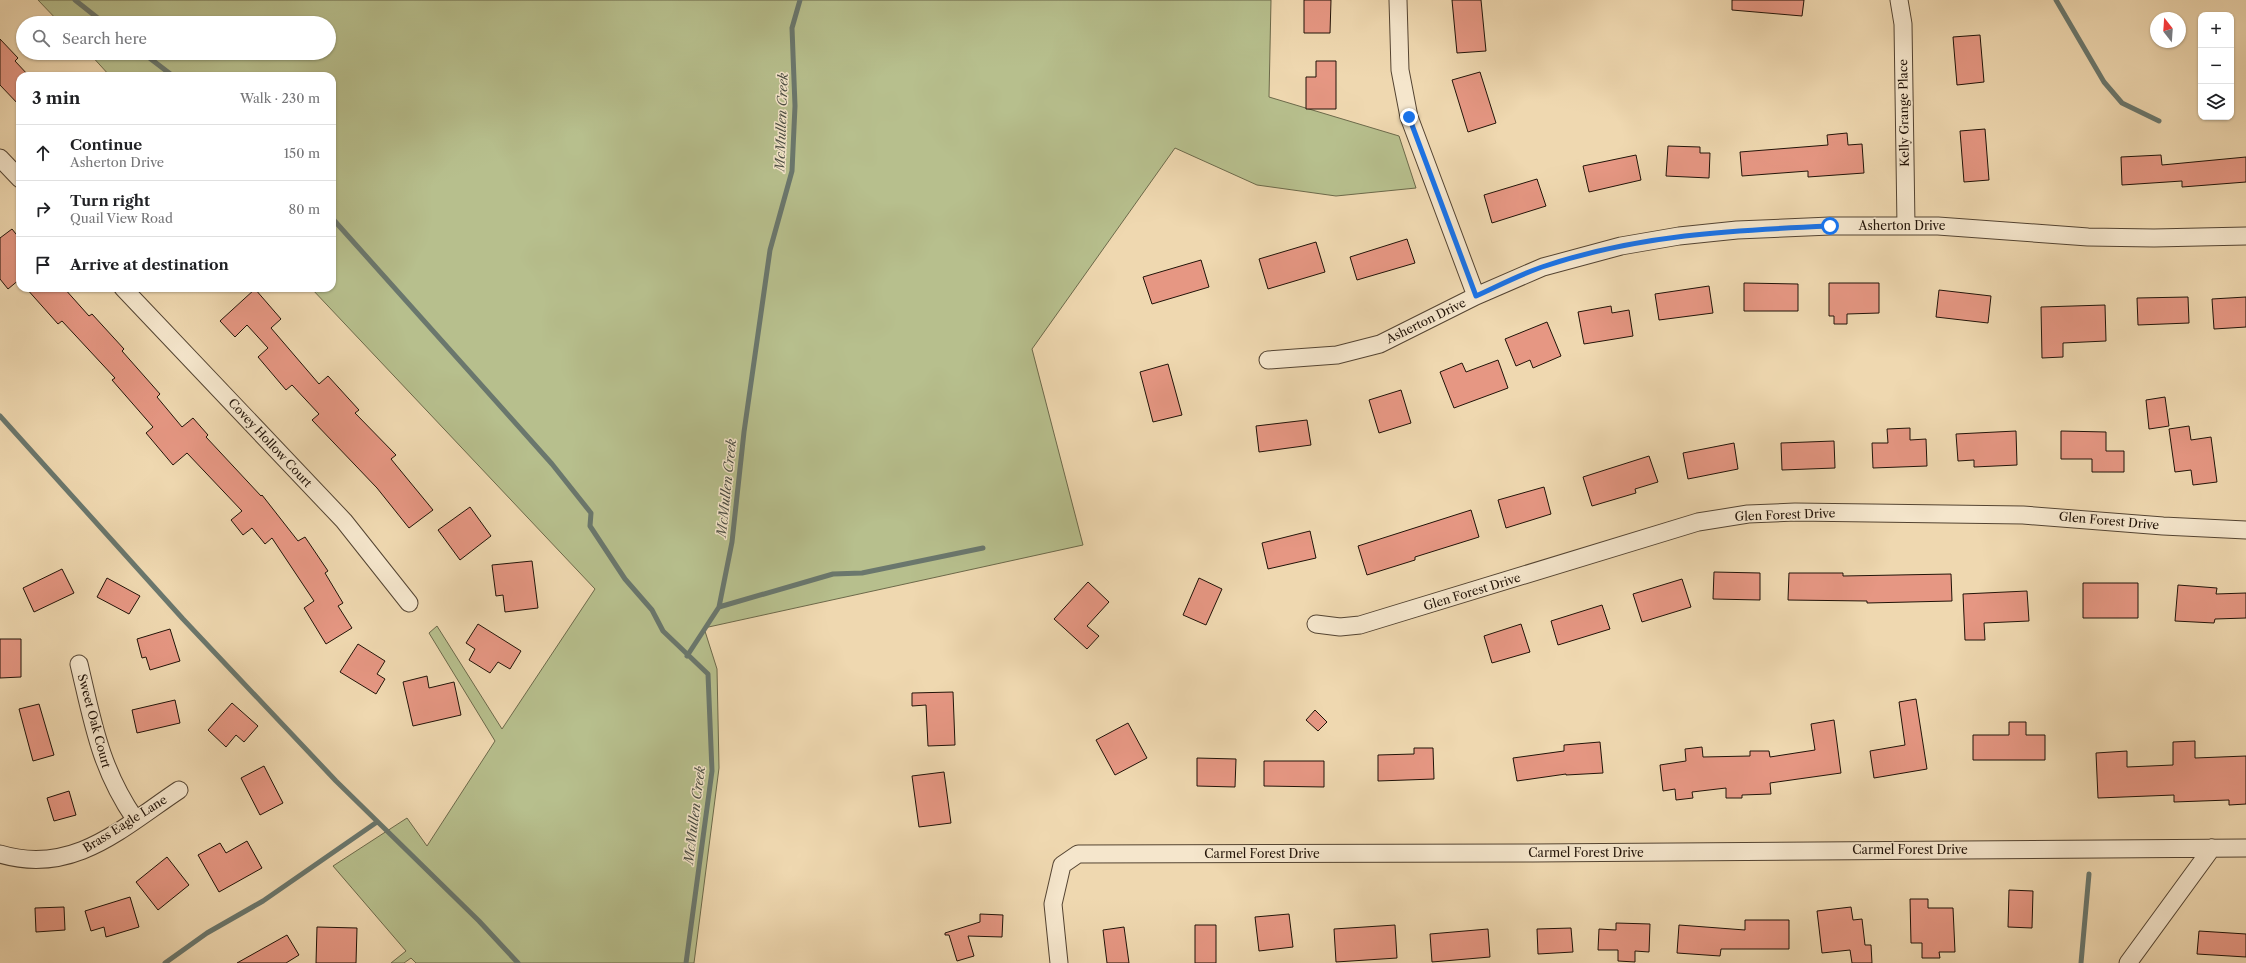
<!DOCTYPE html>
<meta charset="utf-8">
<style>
body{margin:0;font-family:"Libre Caslon Text",serif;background:#f2f2f2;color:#202124}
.controls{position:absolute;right:12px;top:12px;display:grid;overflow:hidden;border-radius:8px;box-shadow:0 1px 3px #0004}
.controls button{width:36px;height:36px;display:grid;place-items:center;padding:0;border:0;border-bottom:1px solid #e0e0e0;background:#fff;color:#202124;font:20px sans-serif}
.compass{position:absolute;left:2150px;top:12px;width:36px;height:36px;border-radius:50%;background:#fff;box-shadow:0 1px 3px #0004;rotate:343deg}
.stop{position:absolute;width:12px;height:12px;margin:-9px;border:3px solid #1a73e8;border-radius:50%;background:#fff}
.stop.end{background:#1a73e8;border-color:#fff;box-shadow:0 1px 4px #0008}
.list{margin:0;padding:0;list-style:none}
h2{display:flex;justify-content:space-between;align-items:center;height:52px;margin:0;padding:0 16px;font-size:17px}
h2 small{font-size:13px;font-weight:400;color:#757577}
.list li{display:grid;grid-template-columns:26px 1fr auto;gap:12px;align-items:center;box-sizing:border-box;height:56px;padding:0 16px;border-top:1px solid #e0e0e0}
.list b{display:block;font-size:15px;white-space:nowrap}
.list p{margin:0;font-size:13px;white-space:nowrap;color:#757577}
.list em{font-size:13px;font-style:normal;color:#757577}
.icon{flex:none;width:22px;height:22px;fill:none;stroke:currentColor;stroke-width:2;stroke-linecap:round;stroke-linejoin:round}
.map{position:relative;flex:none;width:2246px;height:963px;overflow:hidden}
.search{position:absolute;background:#fff;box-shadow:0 1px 3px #0004;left:16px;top:16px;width:320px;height:44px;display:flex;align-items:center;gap:10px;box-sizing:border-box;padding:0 14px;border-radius:22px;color:#757577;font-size:15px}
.panel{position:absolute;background:#fff;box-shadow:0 1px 3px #0004;left:16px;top:72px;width:320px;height:220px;border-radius:12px}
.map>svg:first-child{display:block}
.green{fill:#b7bf8d;stroke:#6c694a}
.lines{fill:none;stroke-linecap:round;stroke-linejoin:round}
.stream{stroke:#6a776d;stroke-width:5}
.building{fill:#e69783;stroke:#211308}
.minor-casing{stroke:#544432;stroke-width:19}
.minor{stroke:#f5e6cc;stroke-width:17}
.route{stroke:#1a73e8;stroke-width:5}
.labels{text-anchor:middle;stroke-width:3;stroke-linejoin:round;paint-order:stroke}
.street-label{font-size:12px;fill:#211308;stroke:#f5e6cc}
.water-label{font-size:13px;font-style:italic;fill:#4b4d43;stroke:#f5e6cc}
</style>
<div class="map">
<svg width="2246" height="963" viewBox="0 0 2246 963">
<rect width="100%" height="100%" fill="#efd8b0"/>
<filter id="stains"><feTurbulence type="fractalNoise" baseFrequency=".005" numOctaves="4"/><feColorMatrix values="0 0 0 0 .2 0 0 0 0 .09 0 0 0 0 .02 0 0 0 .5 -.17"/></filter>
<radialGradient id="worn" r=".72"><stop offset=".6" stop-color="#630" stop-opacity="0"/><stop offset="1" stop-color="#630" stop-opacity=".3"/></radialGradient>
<!-- green -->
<path class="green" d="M38 0H1271L1269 97 1399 136 1416 188 1336 196 1257 185 1175 148 1032 349 1083 545 704 628 717 669 719 768 694 963H416L411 958 404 963H391L406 951 333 866 407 818 427 846 495 741 429 633 437 626 502 729 595 589 311 288H332V76H110L89 53H329V23H60Z"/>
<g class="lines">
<!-- stream -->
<path class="stream" d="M75 0 104 23
M2056 0 2104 82 2122 103 2159 121
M143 53 173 76
M332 218 552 464 591 513 590 526 625 579 652 610 663 631 708 674 712 771 686 963
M0 416 183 619 336 781 479 921 518 963
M719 607 833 574 862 573 983 548
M687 656 719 607 732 542 744 432 770 250 792 171 795 106 792 28 800 0
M165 963 207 933 263 901 377 822
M2081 963 2089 874"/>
</g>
<!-- building -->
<path class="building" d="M1304 0H1331L1330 33H1304Z
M1452 0H1481L1486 51 1457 53Z
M1732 0H1804L1802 16 1732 10Z
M1980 35 1984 82 1957 85 1953 37Z
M0 39 18 58 15 61 29 76H20V106L0 85Z
M1316 61H1336V109H1306V77H1316Z
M1480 72 1496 123 1468 132 1452 80Z
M1985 129 1989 180 1964 182 1960 131Z
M1847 133 1848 145 1862 144 1864 173 1808 177V171L1742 176 1740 152 1828 145 1827 135Z
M1668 146 1700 147V153H1710L1709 178 1666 176Z
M1636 155 1641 180 1589 192 1583 166Z
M2161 155 2162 165 2246 157V182L2182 187V181L2122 185 2121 157Z
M1537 179 1546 206 1492 223 1484 195Z
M12 229 20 239V279L8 289 0 279V238Z
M1407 239 1415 263 1357 280 1350 257Z
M1316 242 1325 272 1268 289 1259 259Z
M1201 260 1209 287 1152 304 1143 277Z
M1744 283 1798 284V311H1744Z
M1829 283H1879V313L1847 314V324H1834V316H1829Z
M1709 286 1713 313 1659 320 1655 294Z
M26 288H64L89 316 92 314 124 349 122 351 160 394 157 397 182 427 193 418 208 435 206 437 261 496 262 495 298 541 305 537 328 571 325 573 343 603 338 606 352 628 326 644 304 608 314 601 272 538 265 544 252 528 243 535 231 520 242 511 187 453 173 465 146 433 153 427 112 380 115 378 62 321 58 324Z
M255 289 281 319 271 328 319 384 328 376 359 410 355 413 396 455 391 459 433 510 409 528 377 488 312 420 319 414 292 385 286 390 258 357 268 348 247 325 235 337 220 321Z
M1939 290 1991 296 1988 323 1936 317Z
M2188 297 2189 323 2138 325 2137 298Z
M2246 297V327L2214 329 2212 299Z
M2105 305 2106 341 2063 343V357L2042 358 2041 307Z
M1611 306 1612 313 1629 310 1633 336 1584 344 1578 312Z
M1547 322 1561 356 1533 368 1530 360 1516 366 1505 339Z
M1498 360 1508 388 1454 408 1440 372 1462 363 1466 372Z
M1168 364 1182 415 1153 422 1140 372Z
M1401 390 1411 423 1379 433 1369 400Z
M2165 397 2169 426 2149 429 2146 400Z
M1307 420 1311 445 1259 452 1256 426Z
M2189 426 2191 440 2211 437 2217 482 2193 485 2191 470 2175 472 2169 429Z
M1910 428V440L1926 439 1927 466 1873 468 1872 443H1888L1887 429Z
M2016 431 2017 465 1974 467V460L1958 461 1956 434Z
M2061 431 2106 432V451H2124V472H2092V459H2061Z
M1834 441 1835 468 1782 470 1781 443Z
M1734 443 1738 469 1688 479 1683 453Z
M1649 456 1658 482 1635 489 1636 493 1592 506 1583 477Z
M1544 487 1551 514 1506 528 1498 500Z
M470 507 491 536 460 560 438 530Z
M1471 510 1479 537 1415 557V560L1367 575 1358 546Z
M1310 531 1316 558 1268 569 1262 543Z
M532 561 538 608 505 612 503 595 496 596 492 565Z
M62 569 74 593 34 612 23 588Z
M1714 572 1760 573V600L1713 599Z
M1789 573H1843V576L1951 574 1952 601 1867 603V601L1788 600Z
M107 578 140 596 129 614 97 597Z
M1199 578 1222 589 1206 625 1183 615Z
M1682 579 1691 607 1642 622 1633 594Z
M1088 582 1109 602 1087 626 1099 636 1087 649 1054 619Z
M2083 583H2138V618H2083Z
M2178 585 2217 588 2216 594 2246 593V618L2215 619 2214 623 2175 621Z
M2027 591 2029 621 1984 623 1985 640H1965L1963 594Z
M1602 605 1610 629 1558 645 1551 621Z
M478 624 521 651 510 669 498 662 490 673 469 660 475 649 466 643Z
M1521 624 1530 652 1492 663 1484 636Z
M170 629 180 661 150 670 146 657 142 658 137 639Z
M0 639H21V677L0 678Z
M358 644 385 661 377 674 385 679 376 694 340 672Z
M427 676 429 688 454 682 461 715 413 726 403 682Z
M953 692 955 745 928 746 926 705 912 706V693Z
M1916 699 1927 769 1874 778 1870 751 1905 745 1899 702Z
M175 700 180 723 137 733 132 710Z
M232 703 258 726 244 742 236 735 226 747 208 730Z
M39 704 54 755 33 761 19 709Z
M1315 710 1327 722 1318 731 1306 720Z
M1834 720 1841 773 1770 783 1771 794 1742 795V798H1726V788L1692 792 1693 798 1676 800 1675 789 1663 791 1660 765 1686 761 1685 749 1702 747 1703 757 1750 756V751H1769L1770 757 1815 750 1811 724Z
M2009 722H2026V735H2045V760H1973V735H2009Z
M1128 723 1147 758 1115 775 1096 740Z
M2195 741V758L2246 756V804L2229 805V800L2174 802V795L2098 798 2096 753 2127 751V767L2173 765V742Z
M1600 742 1603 773 1566 775V774L1517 781 1513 758 1564 751V745Z
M1414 748H1433L1434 779 1378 781V755L1414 754Z
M1197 758 1236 759 1235 787 1197 786Z
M1264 761H1324V787L1264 786Z
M264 766 283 803 260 815 241 778Z
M944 772 951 823 919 827 912 776Z
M69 791 76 815 54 821 47 798Z
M247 841 262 868 219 892 198 855 220 843 226 853Z
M167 857 189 885 158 910 136 882Z
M2009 890 2033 891 2032 928 2008 927Z
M130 897 139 927 106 937 104 927 91 931 85 911Z
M1910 899H1928V908H1953L1955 952H1939L1940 958H1922V943H1911Z
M64 907 65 930 36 932 35 908Z
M1851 907 1853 920 1862 919 1865 945H1871L1872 963H1852L1850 950 1822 953 1817 911Z
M980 914 1003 915 1002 937 968 936 974 956 957 961 949 935H945V933L980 922Z
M1289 914 1293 947 1259 951 1255 917Z
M1745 920H1789V949H1721L1720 956 1677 953 1679 925 1745 930Z
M1616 923 1650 924 1649 952 1635 951V962L1618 961V950H1598L1599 929 1616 930Z
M1195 925H1216V963H1195Z
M1395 925 1397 958 1336 962 1334 929Z
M317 927 357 928 356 963H316Z
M1124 927 1129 963H1107L1103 930Z
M1571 928 1573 952 1538 954 1537 929Z
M1488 929 1490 957 1432 962 1430 934Z
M2199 931 2246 934V957L2197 954Z
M287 935 299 955 286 963H237Z"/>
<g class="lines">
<!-- minor casing -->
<g class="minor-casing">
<path id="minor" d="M1398 0 1400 70 1409 117 1476 296
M1899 0 1903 24 1906 226
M0 158 20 179
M123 288 344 521 409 603
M1268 360 1337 355 1380 344 1476 296 1543 267 1621 246 1679 236 1737 230 1830 226H1938L2088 237 2154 238 2246 236
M1316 624 1340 627 1360 625 1698 522 1748 514 1795 512 2023 515 2163 526 2246 530
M79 664C93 723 100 768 135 819
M0 854C73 876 122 828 179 790
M1059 963 1053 904 1062 865 1078 854 1532 853 2246 848
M2128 963 2212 848"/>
</g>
<!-- minor -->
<use href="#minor" class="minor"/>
</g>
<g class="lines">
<!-- route -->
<path class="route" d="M1409 117 1476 296C1498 286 1519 275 1542 267 1636 235 1733 230 1830 226"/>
</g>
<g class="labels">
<!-- street labels -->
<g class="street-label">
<text transform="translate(1904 113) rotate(-91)" y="4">Kelly Grange Place</text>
<text x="1902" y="230">Asherton Drive</text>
<text transform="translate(1426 321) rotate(-26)" y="4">Asherton Drive</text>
<text transform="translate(270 443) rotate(47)" y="4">Covey Hollow Court</text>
<text transform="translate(1785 515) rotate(-2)" y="4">Glen Forest Drive</text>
<text transform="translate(2109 521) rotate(5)" y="4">Glen Forest Drive</text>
<text transform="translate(1472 592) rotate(-17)" y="4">Glen Forest Drive</text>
<text transform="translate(94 721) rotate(75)" y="4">Sweet Oak Court</text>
<text transform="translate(125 824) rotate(-32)" y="4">Brass Eagle Lane</text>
<text x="1910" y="854">Carmel Forest Drive</text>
<text x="1586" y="857">Carmel Forest Drive</text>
<text x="1262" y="858">Carmel Forest Drive</text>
</g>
<!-- water labels -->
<g class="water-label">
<text transform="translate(781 122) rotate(-88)" y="5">McMullen Creek</text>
<text transform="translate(726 488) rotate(-84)" y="5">McMullen Creek</text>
<text transform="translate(694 815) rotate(-83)" y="5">McMullen Creek</text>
</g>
</g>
<rect width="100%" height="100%" filter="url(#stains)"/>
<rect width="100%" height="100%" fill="url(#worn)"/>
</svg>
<div class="controls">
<button>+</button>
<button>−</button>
<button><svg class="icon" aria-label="layers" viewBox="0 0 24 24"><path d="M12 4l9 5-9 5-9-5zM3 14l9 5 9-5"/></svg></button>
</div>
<svg class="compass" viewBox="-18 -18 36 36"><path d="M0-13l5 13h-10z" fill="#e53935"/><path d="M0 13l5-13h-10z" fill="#757577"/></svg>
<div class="stop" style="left:1830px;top:226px"></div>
<div class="stop end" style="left:1409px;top:117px"></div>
<div class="search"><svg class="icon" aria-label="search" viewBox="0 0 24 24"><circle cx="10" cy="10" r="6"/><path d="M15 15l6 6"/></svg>Search here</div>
<section class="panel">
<h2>3 min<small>Walk · 230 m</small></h2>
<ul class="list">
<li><svg class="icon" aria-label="ahead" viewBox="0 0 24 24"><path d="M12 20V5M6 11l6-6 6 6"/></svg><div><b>Continue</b><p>Asherton Drive</p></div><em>150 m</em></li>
<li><svg class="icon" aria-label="right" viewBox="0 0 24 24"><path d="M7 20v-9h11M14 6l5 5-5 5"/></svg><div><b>Turn right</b><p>Quail View Road</p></div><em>80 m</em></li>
<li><svg class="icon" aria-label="arrive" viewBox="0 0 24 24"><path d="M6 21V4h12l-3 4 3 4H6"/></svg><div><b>Arrive at destination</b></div></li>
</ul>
</section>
</div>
